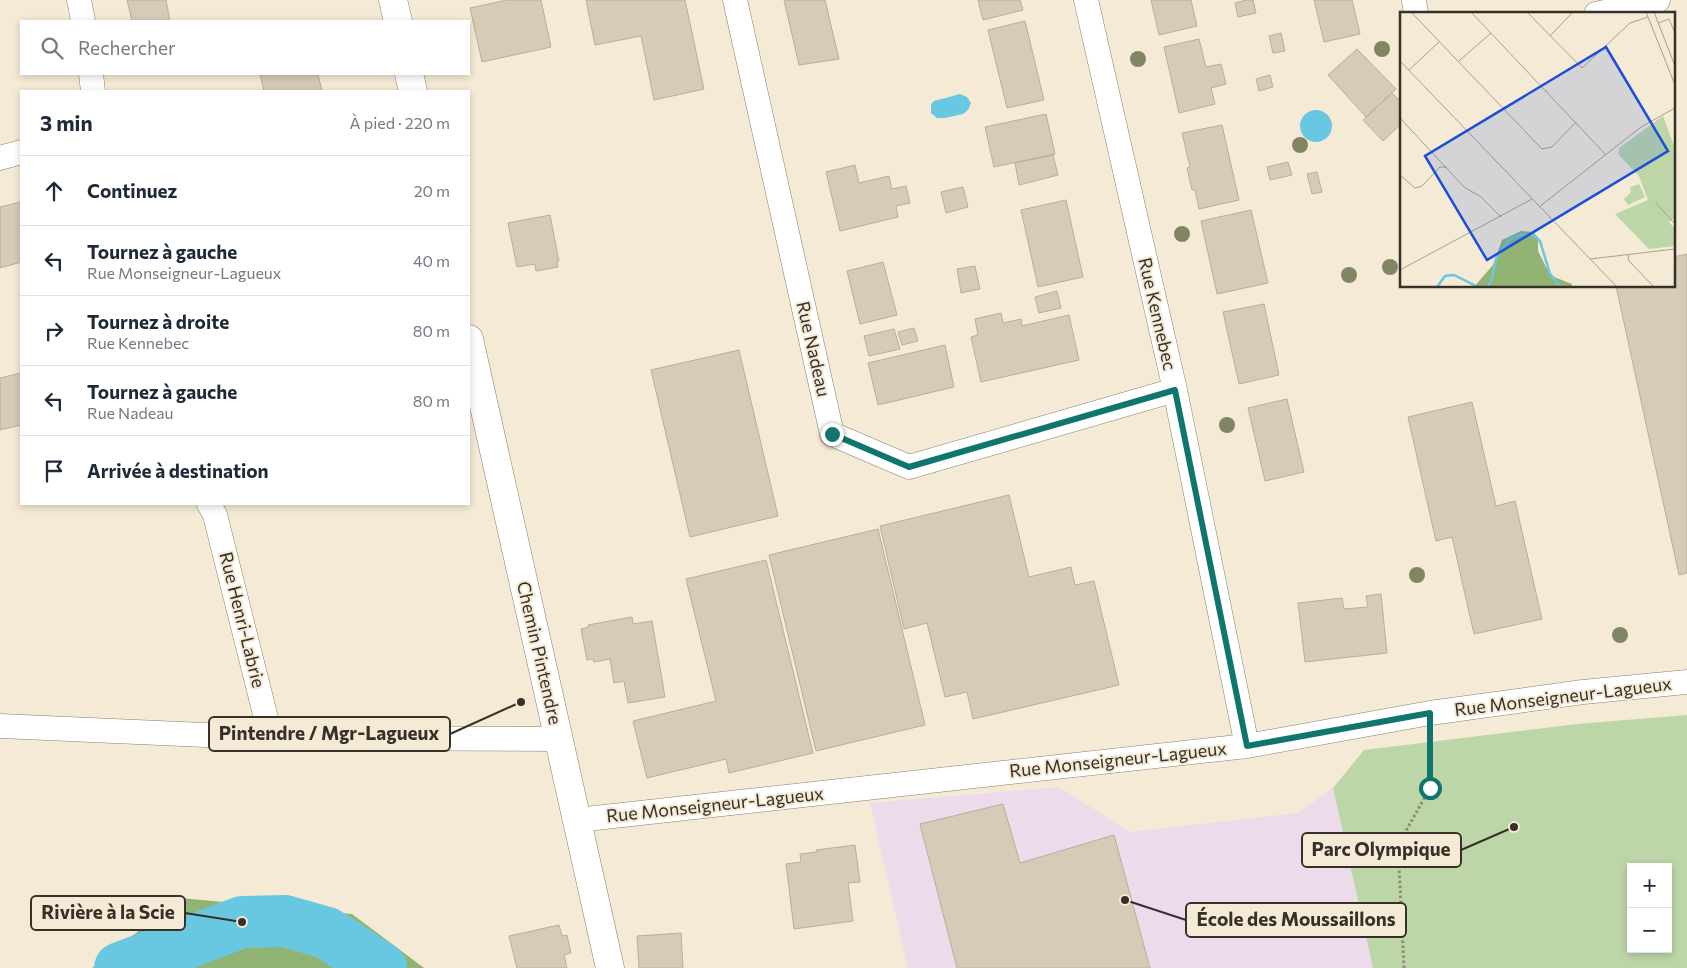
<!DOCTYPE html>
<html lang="fr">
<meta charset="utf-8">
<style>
body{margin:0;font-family:Commissioner,sans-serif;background:#f6f6f7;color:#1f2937}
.controls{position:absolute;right:15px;bottom:15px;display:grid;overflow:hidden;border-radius:0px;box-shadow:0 2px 8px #0003}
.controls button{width:45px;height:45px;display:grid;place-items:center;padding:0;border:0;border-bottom:1px solid #e0e1e3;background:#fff;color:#1f2937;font:25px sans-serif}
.stop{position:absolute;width:15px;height:15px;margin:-11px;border:4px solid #0f766e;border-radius:50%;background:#fff}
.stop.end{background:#0f766e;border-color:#fff;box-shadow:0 1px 5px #0008}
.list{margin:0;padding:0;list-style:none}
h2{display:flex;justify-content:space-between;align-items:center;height:65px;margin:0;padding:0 20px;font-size:21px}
h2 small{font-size:16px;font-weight:400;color:#747a83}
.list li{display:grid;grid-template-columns:32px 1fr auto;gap:15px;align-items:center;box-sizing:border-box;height:70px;padding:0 20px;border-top:1px solid #e0e1e3}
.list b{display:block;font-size:19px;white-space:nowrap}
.list p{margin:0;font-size:16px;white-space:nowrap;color:#747a83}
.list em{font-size:16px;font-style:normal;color:#747a83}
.icon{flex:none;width:28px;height:28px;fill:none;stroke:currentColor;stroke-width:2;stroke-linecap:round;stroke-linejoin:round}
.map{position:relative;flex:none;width:1687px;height:968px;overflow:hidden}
.search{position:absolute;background:#fff;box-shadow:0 2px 8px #0003;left:20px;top:20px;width:450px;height:55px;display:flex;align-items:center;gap:12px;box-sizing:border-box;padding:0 18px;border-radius:0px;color:#747a83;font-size:19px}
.panel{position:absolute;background:#fff;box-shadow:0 2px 8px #0003;left:20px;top:90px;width:450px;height:415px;border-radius:0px}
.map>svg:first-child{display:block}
.education{fill:#eddbeb}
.green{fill:#bdd6a7;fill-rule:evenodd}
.forest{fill:#91b373}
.water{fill:#69c8e1}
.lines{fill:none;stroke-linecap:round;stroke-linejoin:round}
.river{stroke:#69c8e1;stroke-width:52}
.building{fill:#d6cbb7;stroke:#b8ae9a}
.minor-casing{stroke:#887f6c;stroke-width:25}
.tertiary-casing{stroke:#887f6c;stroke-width:29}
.path{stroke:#90897a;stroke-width:3;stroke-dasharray:2.5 2.5;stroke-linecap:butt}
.minor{stroke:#fff;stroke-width:24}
.tertiary{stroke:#fff;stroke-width:28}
.tree{fill:#808663}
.route{stroke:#0f766e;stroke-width:6}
.labels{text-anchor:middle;stroke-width:4;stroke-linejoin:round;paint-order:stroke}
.street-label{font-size:18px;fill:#353129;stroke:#f5ead5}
.inset-river{fill:none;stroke:#69c8e1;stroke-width:2.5}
.inset-road{fill:none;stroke:#a8a090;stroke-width:1}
.view{fill:#1d4ed8;fill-opacity:0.15;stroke:#1d4ed8;stroke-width:2.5}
.inset-edge{fill:none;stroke:#353129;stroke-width:2.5}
.leader{fill:none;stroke:#353129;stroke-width:2}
.callout-dot{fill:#353129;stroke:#f5ead5;stroke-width:2}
.callout{fill:#f5ead5;stroke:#353129;stroke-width:2}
.callout-label{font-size:19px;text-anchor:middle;font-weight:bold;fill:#353129}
</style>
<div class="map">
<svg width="1687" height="968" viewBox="0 0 1687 968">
<rect width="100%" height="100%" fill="#f5ead5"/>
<!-- education -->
<path class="education" d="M1059 787 1130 832 1297 813 1333 788 1373 968H908L870 803Z"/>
<!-- green -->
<path class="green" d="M1687 715V968H1373L1333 788 1364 750 1577 724ZM1631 867H1668V949H1631Z"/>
<!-- forest -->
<path class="forest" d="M180 898 352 914 424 968H92Z"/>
<!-- water -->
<path class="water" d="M960 94 967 97 971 103 968 110 963 114 945 118H937L931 113V104L934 101Z
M1300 126a16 16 0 1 1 32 0a16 16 0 1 1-32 0Z"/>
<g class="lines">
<!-- river -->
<path class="river" d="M120 968 242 922 285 921 327 933 381 968"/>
</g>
<!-- building -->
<path class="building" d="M127 0H166L170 21H132Z
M507 0H541L551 47 482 62 470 8Z
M586 0H685L704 89 654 100 641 36 595 45Z
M784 0H825L839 59 799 65Z
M978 0H1020L1023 10 983 20Z
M1151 0H1191L1197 26 1159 35Z
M1246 0H1253L1256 13 1238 17 1235 3Z
M1314 0H1352L1360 34 1324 42Z
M1025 21 1044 100 1007 108 988 30Z
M1281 33 1285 51 1273 53 1269 36Z
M1199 39 1206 67 1221 64 1226 84 1211 88 1215 104 1179 113 1164 47Z
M1357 49 1396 89 1366 117 1328 75Z
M260 74H318L322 91H264Z
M1270 75 1273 87 1259 91 1256 79Z
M1392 93 1401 102V124L1383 141 1363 120Z
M1046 114 1055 154 994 167 985 127Z
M1222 125 1239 200 1199 209 1195 190H1192L1187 168 1190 167 1182 133Z
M1053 155 1058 175 1019 185 1015 163Z
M1288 162 1292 175 1270 180 1267 167Z
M855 165 859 183 889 176 892 189 906 186 910 203 896 206 898 217 840 231 826 172Z
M1317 172 1322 192 1312 194 1307 174Z
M963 187 968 207 946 213 941 192Z
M1066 200 1083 277 1038 287 1021 210Z
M21 202V262L0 268V207Z
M1251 210 1268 283 1217 294 1201 221Z
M550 215 559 261H557L558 267 536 271 535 264 517 267 508 223Z
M1687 254V573L1679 575 1616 286H1673V257Z
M883 262 897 315 860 324 847 271Z
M975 266 980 289 961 293 957 269Z
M1057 291 1061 308 1039 313 1035 297Z
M1264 304 1279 375 1239 384 1223 312Z
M1001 313 1003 323 1021 319 1022 326 1069 315 1079 360 981 382 971 337 978 335 975 319Z
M914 328 918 341 902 345 898 332Z
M894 329 900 349 869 356 864 336Z
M945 345 954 387 878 405 868 363Z
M739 350 778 516 690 537 651 370Z
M21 373V425L0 430V378Z
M1287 399 1304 472 1265 481 1248 408Z
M1472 402 1496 506 1515 501 1542 619 1474 634 1452 537 1436 541 1408 417Z
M1009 495 1029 577 1071 567 1075 585 1094 581 1119 685 973 719 967 692 945 697 927 623 904 629 880 526Z
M878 529 925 725 816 751 769 555Z
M766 560 813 753 729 773 726 759 647 778 633 721 716 701 686 579Z
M1381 594 1387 653 1305 662 1298 603 1342 598 1344 609 1368 607 1366 596Z
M632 617 633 624 652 621 665 697 628 703 624 681 614 683 610 659 594 662 593 659 587 660 581 629 589 627 588 625Z
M1003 804 1020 863 1114 835 1150 968H957L920 824Z
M855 845 860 882 848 883 853 921 794 929 786 864 801 862 800 854 817 852 816 850Z
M559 925 562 936 567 935 571 953 564 955 567 968H517L509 936Z
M681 933 683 968H639L637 936Z"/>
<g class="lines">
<!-- minor casing -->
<g class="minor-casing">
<path id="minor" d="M79 0 83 21
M735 0 832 434 909 467 1175 390
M1086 0 1175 390 1247 746
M1414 0 1416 14
M1596 14 1658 0
M91 74 93 91
M0 158 21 152
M209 504 215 515 271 738
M0 726 271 738 558 739
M577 820 1247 746 1430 713 1583 692 1687 682"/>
</g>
<!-- tertiary casing -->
<g class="tertiary-casing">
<path id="tertiary" d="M393 0 398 21
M409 74 413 91
M469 339 610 968"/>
</g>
<!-- path -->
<path class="path" d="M1404 968 1398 845 1430 788V741"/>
<!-- minor -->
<use href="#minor" class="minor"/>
<!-- tertiary -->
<use href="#tertiary" class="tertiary"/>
</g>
<!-- trees -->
<g class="tree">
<circle cx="1382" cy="49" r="8"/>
<circle cx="1138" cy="59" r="8"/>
<circle cx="1300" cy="145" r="8"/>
<circle cx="1182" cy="234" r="8"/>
<circle cx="1390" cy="267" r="8"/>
<circle cx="1349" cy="275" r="8"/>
<circle cx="1227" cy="425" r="8"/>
<circle cx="1417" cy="575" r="8"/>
<circle cx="1620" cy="635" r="8"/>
</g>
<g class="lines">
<!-- route -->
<path class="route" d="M832 434 909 467 1175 390 1247 746 1430 713V788"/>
</g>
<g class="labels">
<!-- street labels -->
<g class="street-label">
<text transform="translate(1157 314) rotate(77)" y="6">Rue Kennebec</text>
<text transform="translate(813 349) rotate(77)" y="6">Rue Nadeau</text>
<text transform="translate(242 620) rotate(76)" y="6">Rue Henri-Labrie</text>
<text transform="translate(539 653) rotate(77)" y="6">Chemin Pintendre</text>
<text transform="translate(1563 697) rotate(-7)" y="6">Rue Monseigneur-Lagueux</text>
<text transform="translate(1118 760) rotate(-6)" y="6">Rue Monseigneur-Lagueux</text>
<text transform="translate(715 805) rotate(-6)" y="6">Rue Monseigneur-Lagueux</text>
</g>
</g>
<!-- overview -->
<g transform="translate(1400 12)">
<rect width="275" height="275" fill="#f5ead5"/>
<path d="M263 104 275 137V206L269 210 275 217V234L249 237 215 202 248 188 239 164 218 142 219 136ZM239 172 245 185 228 193 224 187 231 180 230 175Z" fill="#bdd6a7"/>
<path d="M121 219 133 220 138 225V239L146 255 154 265 172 272 171 275H74L93 253 102 228Z" fill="#91b373"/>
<path class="inset-river" d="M37 275 45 264 54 263 78 275M87 275 91 270 97 244 110 227 120 223H133L140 229 150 262 160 275"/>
<path class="inset-road" d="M11 0 142 137 152 135 176 110M71 0 206 143M127 0 182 56 230 11 248 5M246 0 275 73M254 0 275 54M258 11 269 7 275 21M150 24 173 0M0 49 217 275M59 49 91 21M9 58 39 30M0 106 64 175 81 185 101 205M0 163 15 176 22 174 40 155H47M256 191 275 212M139 195 241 115 275 96M228 243 229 249 254 275M190 247 275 237M0 258 132 187"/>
<path class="view" d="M206 35 268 139 87 248 25 144Z"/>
<rect width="275" height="275" class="inset-edge"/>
</g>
<!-- callouts -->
<path class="leader" d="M521 702L450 734M1514 827L1461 850M242 922L185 913M1125 900L1186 920"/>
<g class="callout-dot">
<circle cx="521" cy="702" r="5"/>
<circle cx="1514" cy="827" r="5"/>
<circle cx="242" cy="922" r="5"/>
<circle cx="1125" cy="900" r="5"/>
</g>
<g class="callout">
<rect x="209" y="717" width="241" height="34" rx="5"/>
<rect x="1302" y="833" width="159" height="34" rx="5"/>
<rect x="31" y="896" width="154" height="34" rx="5"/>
<rect x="1186" y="903" width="220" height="34" rx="5"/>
</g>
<g class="callout-label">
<text x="329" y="740">Pintendre / Mgr-Lagueux</text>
<text x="1381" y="856">Parc Olympique</text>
<text x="108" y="919">Rivière à la Scie</text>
<text x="1296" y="926">École des Moussaillons</text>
</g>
</svg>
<div class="controls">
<button>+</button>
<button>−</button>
</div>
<div class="stop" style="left:1430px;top:788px"></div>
<div class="stop end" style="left:832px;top:434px"></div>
<div class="search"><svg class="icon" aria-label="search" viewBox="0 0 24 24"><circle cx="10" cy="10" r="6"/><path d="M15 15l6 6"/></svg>Rechercher</div>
<section class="panel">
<h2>3 min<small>À pied · 220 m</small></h2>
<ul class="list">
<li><svg class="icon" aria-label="ahead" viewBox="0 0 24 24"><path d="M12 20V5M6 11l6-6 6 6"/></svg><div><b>Continuez</b></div><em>20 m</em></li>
<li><svg class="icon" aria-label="left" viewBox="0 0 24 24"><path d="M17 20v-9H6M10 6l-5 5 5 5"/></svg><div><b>Tournez à gauche</b><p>Rue Monseigneur-Lagueux</p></div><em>40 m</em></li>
<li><svg class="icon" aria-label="right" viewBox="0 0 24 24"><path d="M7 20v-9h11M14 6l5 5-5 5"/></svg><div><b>Tournez à droite</b><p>Rue Kennebec</p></div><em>80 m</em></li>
<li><svg class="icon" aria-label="left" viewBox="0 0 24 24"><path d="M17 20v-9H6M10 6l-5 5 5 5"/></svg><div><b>Tournez à gauche</b><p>Rue Nadeau</p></div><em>80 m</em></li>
<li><svg class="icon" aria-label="arrive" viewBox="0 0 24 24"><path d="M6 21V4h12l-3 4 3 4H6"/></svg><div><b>Arrivée à destination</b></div></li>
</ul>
</section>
</div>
